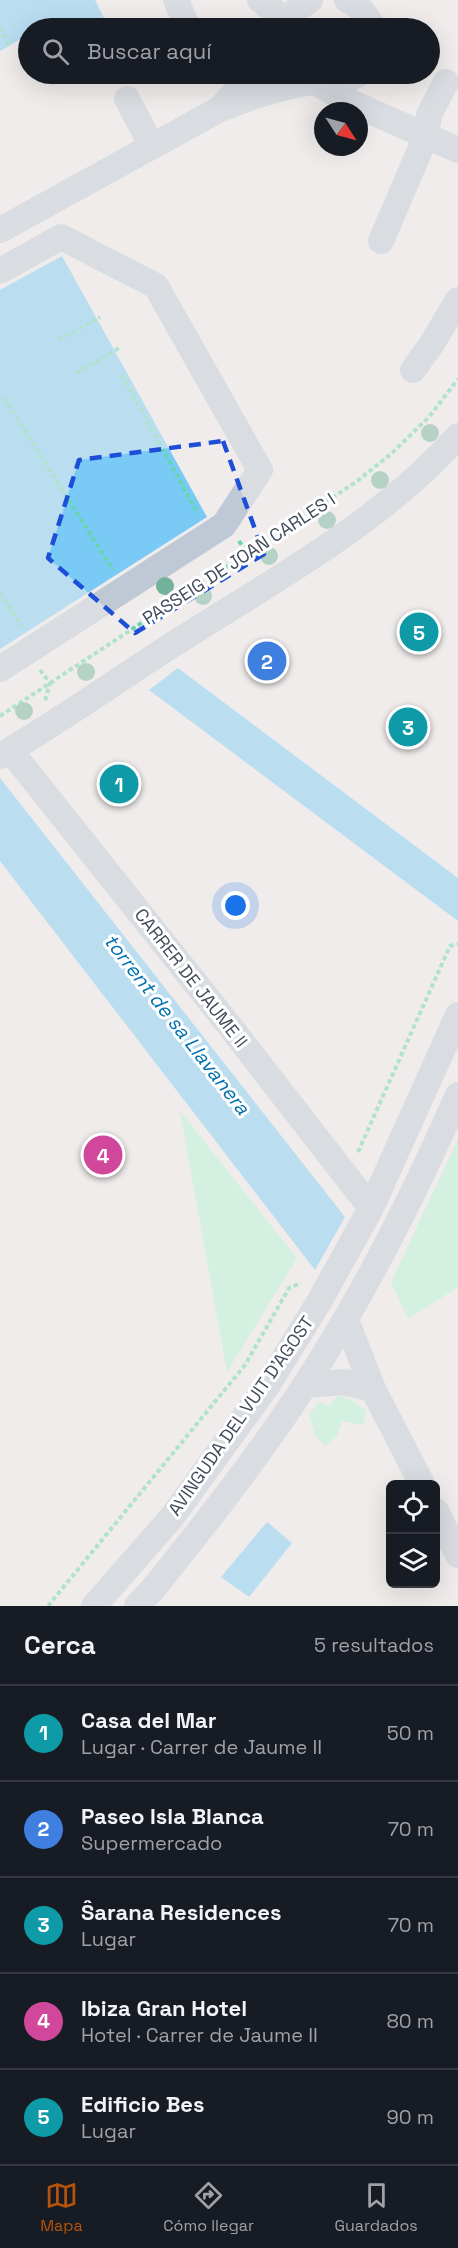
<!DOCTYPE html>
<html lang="es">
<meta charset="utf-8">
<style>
body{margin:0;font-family:"Space Grotesk",sans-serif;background:#20242c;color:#f1f3f6}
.controls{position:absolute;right:18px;bottom:18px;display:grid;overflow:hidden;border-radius:9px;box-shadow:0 6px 24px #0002}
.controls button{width:54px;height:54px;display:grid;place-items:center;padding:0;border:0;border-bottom:2px solid #363941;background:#171b24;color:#f1f3f6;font:30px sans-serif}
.compass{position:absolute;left:314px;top:102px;width:54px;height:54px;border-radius:50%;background:#171b24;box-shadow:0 6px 24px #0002;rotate:126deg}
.you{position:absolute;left:236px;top:906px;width:21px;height:21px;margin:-15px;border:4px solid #fff;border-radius:50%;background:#1a73e8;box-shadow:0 0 0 9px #1a73e833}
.badge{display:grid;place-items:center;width:39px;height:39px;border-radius:50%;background:#b45309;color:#fff;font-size:20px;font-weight:700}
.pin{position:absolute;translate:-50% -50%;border:3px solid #fff;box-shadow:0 2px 6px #0006}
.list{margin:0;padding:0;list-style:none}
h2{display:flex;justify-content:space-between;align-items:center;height:78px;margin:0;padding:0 24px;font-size:26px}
h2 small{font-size:20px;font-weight:400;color:#9ea1a6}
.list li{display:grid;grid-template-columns:39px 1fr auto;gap:18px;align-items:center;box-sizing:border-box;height:96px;padding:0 24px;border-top:2px solid #363941}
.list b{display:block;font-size:22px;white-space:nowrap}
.list p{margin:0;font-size:20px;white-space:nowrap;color:#9ea1a6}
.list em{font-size:20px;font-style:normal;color:#9ea1a6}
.icon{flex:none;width:33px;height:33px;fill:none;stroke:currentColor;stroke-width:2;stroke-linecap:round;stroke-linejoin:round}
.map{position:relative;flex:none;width:458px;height:1606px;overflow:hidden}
.search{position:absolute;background:#171b24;box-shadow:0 6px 24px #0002;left:18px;right:18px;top:18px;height:66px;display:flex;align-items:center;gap:15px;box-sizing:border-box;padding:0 21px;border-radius:33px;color:#9ea1a6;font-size:22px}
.sheet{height:558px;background:#171b24}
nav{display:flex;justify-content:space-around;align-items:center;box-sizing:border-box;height:84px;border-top:2px solid #363941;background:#171b24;font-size:16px;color:#9ea1a6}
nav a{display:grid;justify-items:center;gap:3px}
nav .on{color:#b45309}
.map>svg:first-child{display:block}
.green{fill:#b2f4d5}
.water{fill:#7acaf6}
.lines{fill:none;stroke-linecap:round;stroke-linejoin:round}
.path{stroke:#67d5af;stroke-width:4;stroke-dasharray:4.5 3;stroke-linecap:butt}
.minor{stroke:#bfc8d5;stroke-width:26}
.tree{fill:#72b29b}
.marked{fill:none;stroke:#1d4ed8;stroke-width:4.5;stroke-dasharray:12 8;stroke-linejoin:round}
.labels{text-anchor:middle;stroke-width:6;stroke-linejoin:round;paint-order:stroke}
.street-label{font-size:18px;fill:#424b5b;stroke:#fff}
.water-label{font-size:20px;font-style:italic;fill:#0071b0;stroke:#fff}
</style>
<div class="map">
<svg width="458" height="1606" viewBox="0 0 458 1606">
<rect width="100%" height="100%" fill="#efeceb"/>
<!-- green -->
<path class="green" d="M180 1111 297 1258 227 1372Z
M458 1139V1287L408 1319 391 1282Z
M338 1395 353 1401 366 1410 364 1422 361 1425 342 1421 337 1436 325 1446 315 1435 309 1414 320 1402 329 1406Z"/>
<!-- water -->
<path class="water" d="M0 0H95L109 28H63L57 19 40 28H28V35L0 51Z
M62 256 207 517 0 649V290Z
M178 668 458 878V921L149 690Z
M0 778 345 1217 315 1270 0 861Z
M267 1522 292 1543 249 1597 221 1577Z"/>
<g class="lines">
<!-- path -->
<path class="path" d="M0 27 9 46
M59 340 100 317
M76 373 119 348
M122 375 198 514
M4 398 113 570
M239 541 247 553 266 558
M0 593 22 627
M40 670 50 683 45 701
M0 716 356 482 391 454 429 417 458 379
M358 1152 450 946 458 944
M48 1606 245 1365 289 1288 301 1283"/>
<!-- minor -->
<path class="minor" d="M176 0 188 28
M260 0 288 22
M347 0C361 5 366 17 374 28
M286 28 297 9 310 0
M300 74 352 103 458 150
M320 84 343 83 358 74
M127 99 152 146
M224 104 252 74
M0 230 218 110C250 97 279 87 313 82
M381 241 426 136 429 115 446 82
M0 271 61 237 156 286 260 470 224 525 0 669
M413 370 433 342 458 300
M10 750 228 1024 371 1208
M0 756C62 720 120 678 180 640 276 579 381 522 458 436
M346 1320 373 1389 422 1484
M305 1385 344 1382 373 1389
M436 1511 458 1555
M94 1606 172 1517 269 1383 319 1302 371 1208 458 1015
M137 1606 153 1589C206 1523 259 1456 305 1385 365 1293 414 1195 458 1095"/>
</g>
<!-- trees -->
<g class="tree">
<circle cx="430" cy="433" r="9"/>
<circle cx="380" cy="480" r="9"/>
<circle cx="327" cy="520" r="9"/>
<circle cx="269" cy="556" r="9"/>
<circle cx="165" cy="586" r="9"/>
<circle cx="203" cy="596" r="9"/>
<circle cx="86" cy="672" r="9"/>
<circle cx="24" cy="711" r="9"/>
</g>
<!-- marked area -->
<path d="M0 0H458V1606H0ZM223 441 264 554 135 633 48 558 79 460Z" fill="#efeceb" fill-opacity=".55" fill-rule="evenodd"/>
<path class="marked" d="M223 441 264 554 135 633 48 558 79 460Z"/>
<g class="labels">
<!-- street labels -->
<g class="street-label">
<text transform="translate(239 559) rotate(-33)" y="6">PASSEIG DE JOAN CARLES I</text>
<text transform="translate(191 978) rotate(52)" y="6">CARRER DE JAUME II</text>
<text transform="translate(241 1416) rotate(-55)" y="6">AVINGUDA DEL VUIT D'AGOST</text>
</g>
<!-- water labels -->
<g class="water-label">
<text transform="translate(177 1024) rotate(52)" y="7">torrent de sa Llavanera</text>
</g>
</g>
</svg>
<div class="controls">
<button><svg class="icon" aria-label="locate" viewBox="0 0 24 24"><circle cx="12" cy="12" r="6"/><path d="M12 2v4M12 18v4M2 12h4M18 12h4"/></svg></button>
<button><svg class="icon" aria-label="layers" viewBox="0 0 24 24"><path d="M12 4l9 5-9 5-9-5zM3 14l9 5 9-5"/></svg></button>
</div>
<svg class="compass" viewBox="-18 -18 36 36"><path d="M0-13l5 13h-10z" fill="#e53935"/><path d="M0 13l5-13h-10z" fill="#9ea1a6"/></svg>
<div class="you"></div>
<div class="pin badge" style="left:119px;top:784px;background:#0f9aa8">1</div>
<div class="pin badge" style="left:267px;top:661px;background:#3f7fe0">2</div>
<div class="pin badge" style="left:408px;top:727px;background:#0f9aa8">3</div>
<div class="pin badge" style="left:103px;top:1155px;background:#d1479c">4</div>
<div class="pin badge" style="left:419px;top:632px;background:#0f9aa8">5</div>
<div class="search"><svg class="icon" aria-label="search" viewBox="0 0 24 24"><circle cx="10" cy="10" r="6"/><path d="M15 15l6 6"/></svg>Buscar aquí</div>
</div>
<section class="sheet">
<h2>Cerca<small>5 resultados</small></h2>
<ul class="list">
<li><span class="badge" style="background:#0f9aa8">1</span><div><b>Casa del Mar</b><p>Lugar · Carrer de Jaume II</p></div><em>50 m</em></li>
<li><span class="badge" style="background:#3f7fe0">2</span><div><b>Paseo Isla Blanca</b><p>Supermercado</p></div><em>70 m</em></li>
<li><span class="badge" style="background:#0f9aa8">3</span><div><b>Ŝarana Residences</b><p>Lugar</p></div><em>70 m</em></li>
<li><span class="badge" style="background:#d1479c">4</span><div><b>Ibiza Gran Hotel</b><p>Hotel · Carrer de Jaume II</p></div><em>80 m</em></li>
<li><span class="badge" style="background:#0f9aa8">5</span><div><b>Edificio Bes</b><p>Lugar</p></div><em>90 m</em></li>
</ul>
</section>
<nav>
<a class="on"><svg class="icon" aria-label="map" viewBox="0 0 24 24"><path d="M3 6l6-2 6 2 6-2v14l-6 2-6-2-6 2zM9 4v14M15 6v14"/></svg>Mapa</a>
<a><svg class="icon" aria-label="directions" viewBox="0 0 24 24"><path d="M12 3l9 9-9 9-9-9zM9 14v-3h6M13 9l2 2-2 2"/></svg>Cómo llegar</a>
<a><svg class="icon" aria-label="saved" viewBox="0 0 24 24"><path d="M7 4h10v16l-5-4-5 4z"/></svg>Guardados</a>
</nav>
